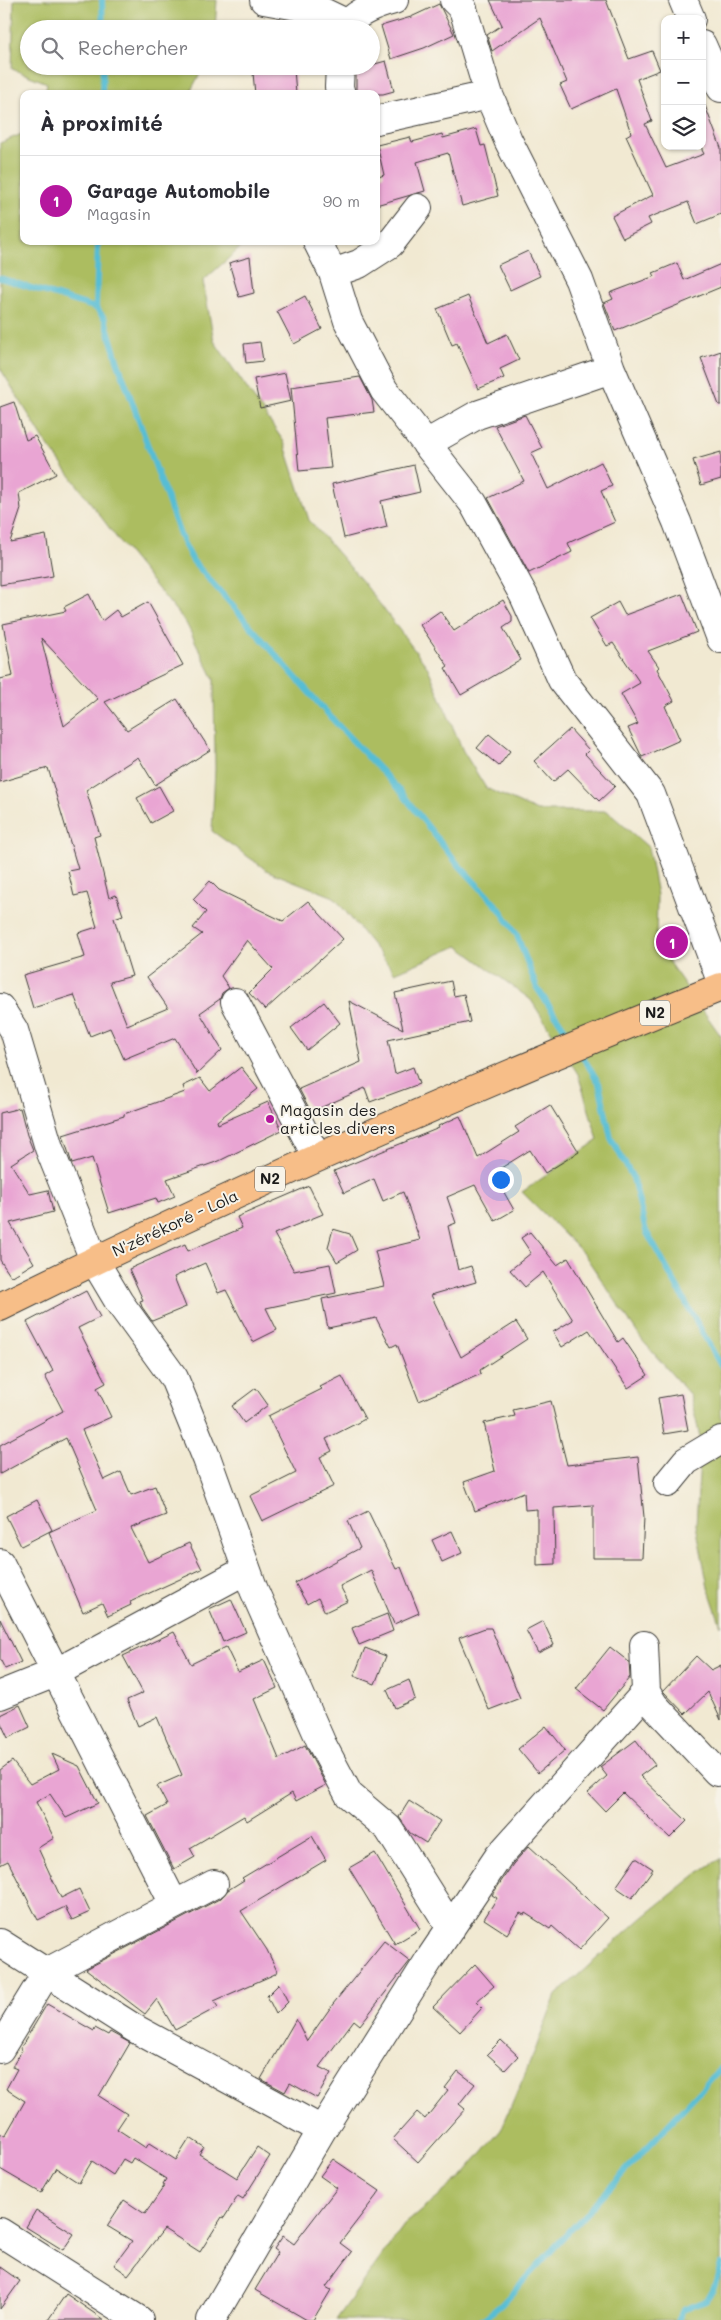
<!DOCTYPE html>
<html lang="fr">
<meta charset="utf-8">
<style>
body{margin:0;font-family:Mali,sans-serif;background:#f2f2f3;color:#2b2b33}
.controls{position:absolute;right:15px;top:15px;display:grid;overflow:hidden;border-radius:10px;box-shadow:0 1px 4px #0004}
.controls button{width:45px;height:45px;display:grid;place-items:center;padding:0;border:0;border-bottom:1px solid #e1e1e2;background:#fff;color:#2b2b33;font:25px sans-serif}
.you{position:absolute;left:500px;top:1179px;width:18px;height:18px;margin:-12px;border:4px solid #fff;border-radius:50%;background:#1a73e8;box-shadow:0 0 0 8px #1a73e833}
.badge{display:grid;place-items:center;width:32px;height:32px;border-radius:50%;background:#b5179e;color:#fff;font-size:16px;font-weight:700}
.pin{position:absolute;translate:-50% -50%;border:2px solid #fff;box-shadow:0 1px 5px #0006}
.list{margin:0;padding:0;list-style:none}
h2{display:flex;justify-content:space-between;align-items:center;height:65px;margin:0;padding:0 20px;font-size:21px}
h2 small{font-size:16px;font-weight:400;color:#7c7c81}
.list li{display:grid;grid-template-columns:32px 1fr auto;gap:15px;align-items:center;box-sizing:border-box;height:90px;padding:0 20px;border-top:1px solid #e1e1e2}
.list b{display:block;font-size:19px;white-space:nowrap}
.list p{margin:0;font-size:16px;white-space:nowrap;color:#7c7c81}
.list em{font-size:16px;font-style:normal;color:#7c7c81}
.icon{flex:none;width:28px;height:28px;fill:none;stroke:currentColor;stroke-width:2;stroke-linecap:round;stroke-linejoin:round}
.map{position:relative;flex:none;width:721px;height:2320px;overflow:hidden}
.search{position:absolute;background:#fff;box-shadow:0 1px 4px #0004;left:20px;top:20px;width:360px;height:55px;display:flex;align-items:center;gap:12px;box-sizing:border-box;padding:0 18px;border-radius:28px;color:#7c7c81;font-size:19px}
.panel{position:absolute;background:#fff;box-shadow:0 1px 4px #0004;left:20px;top:90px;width:360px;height:155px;border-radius:10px}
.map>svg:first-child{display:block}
.green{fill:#acbd60;stroke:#646c3e}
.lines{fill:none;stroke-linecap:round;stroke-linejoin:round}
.stream{stroke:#56bdd4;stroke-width:6}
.building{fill:#e9a5d3;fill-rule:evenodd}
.minor-casing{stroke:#3c3b37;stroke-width:30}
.highway-casing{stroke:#3c3b37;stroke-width:30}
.minor{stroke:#fff;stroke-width:28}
.highway{stroke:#f7be88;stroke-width:28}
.poi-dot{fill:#b5179e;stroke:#f7f3e8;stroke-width:2}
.labels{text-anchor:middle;stroke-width:4;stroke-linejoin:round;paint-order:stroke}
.shield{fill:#f7f3e8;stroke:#5e5c59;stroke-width:1}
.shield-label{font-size:15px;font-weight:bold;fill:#1c1c1c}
.poi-label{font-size:16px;fill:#1c1c1c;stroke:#f7f3e8;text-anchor:start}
.street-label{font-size:16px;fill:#1c1c1c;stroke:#f7f3e8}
</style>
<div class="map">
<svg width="721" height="2320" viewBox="0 0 721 2320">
<rect width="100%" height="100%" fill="#f7f3e8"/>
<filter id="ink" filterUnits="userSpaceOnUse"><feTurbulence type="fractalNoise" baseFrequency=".02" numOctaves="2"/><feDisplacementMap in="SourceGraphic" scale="10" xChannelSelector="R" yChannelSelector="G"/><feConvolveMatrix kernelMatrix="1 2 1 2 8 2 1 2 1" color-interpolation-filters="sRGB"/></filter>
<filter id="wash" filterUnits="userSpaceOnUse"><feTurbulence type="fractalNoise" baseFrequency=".0096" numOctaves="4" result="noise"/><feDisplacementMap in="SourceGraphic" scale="20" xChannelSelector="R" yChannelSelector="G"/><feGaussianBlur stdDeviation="1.12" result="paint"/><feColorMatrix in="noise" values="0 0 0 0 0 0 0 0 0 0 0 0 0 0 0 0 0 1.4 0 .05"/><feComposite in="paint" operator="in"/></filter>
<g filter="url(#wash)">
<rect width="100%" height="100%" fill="#f1e9d2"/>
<!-- green -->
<path class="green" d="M14 0H217L215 29H29V66H204L189 94H45L47 83 12 69Z
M24 133V241H248L203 281 214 341 284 442 309 520 364 583 428 668 463 751 486 788 537 811H607L648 847 657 895 656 944 721 1036V1626L708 1587 696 1525 701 1441 690 1395 642 1340 584 1254 522 1192 598 1140 578 1074 531 1000 458 946 395 973 334 897 268 871 212 831 215 769 214 679 186 623 122 545 46 443 0 368V143Z
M721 1858V2320H336L404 2225 461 2177 501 2130 536 2048 556 1995 642 1918 698 1873Z"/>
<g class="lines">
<!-- stream -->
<path class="stream" d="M102 0 103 29
M102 94 103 66
M0 278 96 308 105 319 117 360 182 540 193 561 336 723 401 792 455 861 499 908 516 933 537 988 573 1041
M96 308 98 241
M579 1051 599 1083 611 1138 633 1178 646 1231 721 1366
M482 2320 501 2305 721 2068
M678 2320 683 2310 706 2301 715 2285 721 2264"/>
</g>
<g id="blocks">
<!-- building -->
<path class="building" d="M490 0H606L629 59 652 51 660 70 637 79 652 121 645 124 666 168 704 154 702 150 704 103 721 148V214L697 224 688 202 648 218 651 224 623 238 612 216 653 195 626 136 631 133 616 89 571 109 560 85 567 82 540 18 492 51 487 35 502 25Z
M439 4 454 34 424 48 391 59 381 26 411 17Z
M386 61 394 91 383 94H356V69Z
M294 69 296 94H255L253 73Z
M476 129 481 146 485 145 498 196 462 206 448 153 417 162 425 191 376 205V178L384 175 377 145 410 137 412 142 442 134 443 138Z
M528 251 540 276 510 290 498 265Z
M250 257 254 293 239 297 229 263Z
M677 263 684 280 721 264V287L615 331 604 303 613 299 610 293 655 276 653 273Z
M305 296 322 329 294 344 277 311Z
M468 296 488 343 507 334 519 360 500 369 504 378 478 389 457 343 452 345 437 309Z
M260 342 263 361 246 363 244 344Z
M721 351V405H719L701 358Z
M285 373 291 401 260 408 254 379Z
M360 377 372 400 374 412 325 418 331 468 299 471 291 387Z
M14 402 26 440 35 436 56 474 19 493 21 509 10 542 46 535 53 576 0 585V407Z
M525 415 542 448 531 453 548 489 601 462 612 486 601 491 615 522 568 543 572 552 529 573 488 498 524 481 495 426Z
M721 452V479L701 485 693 460Z
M414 465 420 492 381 501 387 527 344 538 332 484Z
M89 594 102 621 116 610 121 617 148 602 183 665 105 702 127 730 177 699 210 750 155 785 138 757 86 790 100 835 94 837 109 898 116 895 123 915 114 918 132 976 110 982 127 1025 168 1008 147 977 202 934 193 928 206 912 193 899 210 881 219 890 283 921 308 901 343 939 265 1010 249 993 273 969 247 940 221 976 229 988 222 993 220 999 200 1013 222 1050 197 1074 175 1038 124 1059 110 1028 90 1036 74 995 33 1008 23 975 85 957 78 933 97 927 87 893 74 896 68 871 78 869 48 768 0 782V679L13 676 3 624 66 611 64 607ZM41 638 98 699 64 726 57 701Z
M682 594 697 632 648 651 659 667 657 669 674 701 665 706 680 740 642 757 628 728 638 724 621 694 640 683 613 643 607 646 590 618 618 602 625 615Z
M503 600 512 616V622L503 628 521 660 461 695 445 668 448 666 420 625 440 611 454 631Z
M570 729 589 750 585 754 615 786 599 801 568 769 553 782 534 761Z
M489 734 510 751 499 766 477 748Z
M159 786 173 811 151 823 137 798Z
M451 981 454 996 464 994 470 1022 388 1040 395 1074 413 1067 419 1084 370 1102 365 1088 311 1112 299 1089 361 1062 349 1001 403 1029 395 993Z
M324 1002 340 1023 307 1050 291 1028Z
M241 1067 258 1089 217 1121 218 1124 268 1102 282 1130 219 1161 167 1179 175 1196 158 1203 156 1198 109 1213 92 1158 72 1164 63 1135 124 1116V1114L185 1092 183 1086 200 1078 210 1091Z
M550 1105 579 1152 545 1173 530 1150 493 1173 514 1210 495 1221 475 1185 447 1197 456 1223 448 1226 458 1270 471 1266 476 1282 431 1295 461 1357 516 1322 527 1339 480 1370 481 1374 419 1401 397 1344 391 1347 376 1318 328 1328 322 1299 384 1286 375 1251 420 1240 403 1192 383 1201 374 1179 344 1193 334 1171 439 1128 438 1126 460 1116 478 1158 519 1132 515 1127Z
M20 1108 27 1135 33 1150 11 1164 30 1194 48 1190 53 1212 10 1223 34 1263 11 1277 0 1260V1113Z
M309 1186 323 1214 274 1234 294 1271 330 1264 336 1293 266 1308 277 1330 253 1342 226 1290 218 1293 205 1263 174 1277 186 1307 152 1321 142 1307 140 1301 143 1300 129 1269 185 1244 188 1251 242 1228 237 1217Z
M333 1229 350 1234 357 1250 337 1262 328 1247Z
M530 1232 557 1265 568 1258 618 1342 623 1338 648 1375 628 1388 589 1330 562 1347 553 1332 573 1320 543 1272 525 1287 510 1270 531 1253 521 1238Z
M86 1291 100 1317 78 1328 106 1383 97 1388 111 1417 82 1430 104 1480 121 1472 131 1495 155 1486 166 1515 131 1528 148 1562 189 1543 202 1569 130 1602 131 1605 108 1616 102 1603 83 1612 49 1532 97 1510 66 1438 0 1474V1445L63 1411 45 1376 53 1371 27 1322Z
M342 1376 365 1419 326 1439 332 1451 320 1457 334 1486 262 1521 250 1496 296 1473 268 1416 322 1389 320 1387Z
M256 1388 268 1405 244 1423 232 1406Z
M681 1394 688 1430 664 1434 658 1398Z
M551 1401 567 1465 638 1457 644 1517 642 1558H593V1505L554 1508 555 1564 537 1565V1509L525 1510 524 1492 475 1511 464 1482 495 1471 484 1423 515 1416 513 1410Z
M37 1500 52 1530 21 1546 6 1516Z
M368 1511 396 1569 401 1567 419 1613 394 1624 371 1570 340 1586 348 1601 325 1612 318 1598 307 1604 295 1583 360 1548 348 1521Z
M452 1531 462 1553 442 1562 432 1540Z
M231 1599 246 1632 223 1642 209 1609Z
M387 1614 393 1631 359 1645 352 1628Z
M0 1619 21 1662 5 1669 0 1659Z
M543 1621 554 1645 538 1653 526 1630Z
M485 1628H491L520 1698 489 1710 459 1638Z
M174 1632 191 1664 226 1647 238 1672 264 1660 277 1688 254 1699 279 1759 305 1745 326 1785 296 1801 292 1793 247 1821 244 1816 190 1848 195 1857 174 1869 147 1816 167 1805 157 1786 182 1775 157 1717 138 1726 127 1700 143 1693 123 1656Z
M610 1647 629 1662 630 1677 603 1710 576 1689Z
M365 1648 386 1656 375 1684 354 1676Z
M696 1656 711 1670 721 1665V1720L708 1692 685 1714 663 1691Z
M409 1680 415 1699 395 1708 387 1690Z
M20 1705 30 1727 8 1738 0 1721V1715Z
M546 1726 565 1750 538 1773 518 1749Z
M636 1740 655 1765 640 1776 687 1821 670 1838 623 1793 605 1811 588 1793 607 1776 600 1767Z
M52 1754 79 1766 98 1803 66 1818 50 1794 36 1802 54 1838 38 1848 61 1898 79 1889 90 1912 72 1920 65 1907 38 1920 8 1861 0 1865V1770L12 1761 30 1784 59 1769Z
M409 1801 440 1821 426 1843 410 1833 399 1817Z
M312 1836 326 1860 241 1911 267 1950 277 1971 275 1974 214 2001 218 2007 175 2030 157 1999 145 2014 86 1969 221 1898 228 1890 244 1880 242 1878Z
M529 1846 608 1918 579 1950 552 1926 550 1929 525 1913 524 1915 520 1913 507 1934 484 1919 497 1898 492 1895 513 1864Z
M375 1853 420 1929 395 1944 349 1868Z
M636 1858 653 1869 632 1898 616 1887Z
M384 1941 410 1961 360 2025 354 2020 319 2067 331 2073 317 2098 290 2083 285 2092 261 2079 296 2019 307 2041 333 2004Z
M475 1964 494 1986 476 2002 482 2008 460 2032 433 2007Z
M279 1984 288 2002 276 2014 267 1996Z
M47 2004 94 2031 95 2028 108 2035 110 2032 130 2043 99 2096 127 2114 117 2129 146 2148 149 2143 176 2160 190 2138 204 2147 199 2154 237 2178 257 2147 270 2156 243 2199 238 2196 224 2218 222 2217 200 2252 164 2229 128 2275 114 2265 132 2241 107 2226 124 2200 145 2214 165 2185 163 2184 166 2179 133 2158 130 2163 123 2159 113 2175 92 2161 79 2183 56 2168 41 2193 0 2169V2133L5 2136 25 2101 6 2089 17 2069 12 2067 22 2050 20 2049Z
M501 2040 518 2056 505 2070 487 2054Z
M458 2071 475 2084 459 2104 465 2109 418 2162 393 2139 417 2112 425 2119 448 2090 445 2088Z
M333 2159 380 2191 340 2243 352 2252 326 2287 331 2290 313 2320H307L255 2290 278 2252 274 2249 283 2236 294 2244 337 2188 320 2176Z
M36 2210 74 2234 63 2250 26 2227Z
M0 2267 20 2281 0 2309Z
M66 2294 104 2320H48Z"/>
</g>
</g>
<g filter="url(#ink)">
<use href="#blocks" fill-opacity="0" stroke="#3c3b37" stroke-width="1"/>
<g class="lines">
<!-- minor casing -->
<g class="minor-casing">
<path id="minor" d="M264 0 319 10 348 24
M454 0 463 9 489 95 508 140 579 280 611 369 677 522 721 639
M683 0 691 19
M346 29C351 13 379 4 394 0
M702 45 721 88
M340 66 339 87 341 94
M376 120 489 95
M317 241 333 273 348 321 384 390 473 503 524 596 562 680 651 794 721 981
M333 273 359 264 390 244 418 208
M426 444 477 415 611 369
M235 1002 317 1157
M0 1008 14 1030 49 1148 94 1260 119 1302 174 1378 207 1459 254 1590 322 1744 349 1795 388 1828 451 1928
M668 1483 686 1461 721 1440
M0 1563 174 1904
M644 1645 646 1692 654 1705 717 1772
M0 1695 55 1673 246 1570
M0 1943 134 2028 322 2130
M0 2049 47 1972 214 1884
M0 2232 139 2320
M211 2320 322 2130 429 1960 499 1856 646 1692"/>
</g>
<!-- highway casing -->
<g class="highway-casing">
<path id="highway" d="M0 1307C236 1190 477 1085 721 987"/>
</g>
<!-- minor -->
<use href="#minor" class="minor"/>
<!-- highway -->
<use href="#highway" class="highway"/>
</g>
</g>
<!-- markers -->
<circle class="poi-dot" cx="270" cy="1119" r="5"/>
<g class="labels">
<!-- shield labels -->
<g class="shield">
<rect x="640" y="1000.5" width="30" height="25" rx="4"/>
<rect x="255" y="1166.5" width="30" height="25" rx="4"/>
</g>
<g class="shield-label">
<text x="655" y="1018">N2</text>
<text x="270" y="1184">N2</text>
</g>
<!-- poi labels -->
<g class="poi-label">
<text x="280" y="1116">Magasin des<tspan x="280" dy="18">articles divers</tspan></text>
</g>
<!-- street labels -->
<g class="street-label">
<text transform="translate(175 1223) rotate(-25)" y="6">N'zérékoré - Lola</text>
</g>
</g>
</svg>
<div class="controls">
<button>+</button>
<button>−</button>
<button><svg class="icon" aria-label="layers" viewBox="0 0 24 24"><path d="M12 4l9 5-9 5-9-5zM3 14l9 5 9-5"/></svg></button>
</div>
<div class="you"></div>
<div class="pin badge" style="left:672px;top:942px">1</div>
<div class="search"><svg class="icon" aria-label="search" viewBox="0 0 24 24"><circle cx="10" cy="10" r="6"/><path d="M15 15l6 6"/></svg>Rechercher</div>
<section class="panel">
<h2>À proximité<small></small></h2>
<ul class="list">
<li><span class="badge">1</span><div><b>Garage Automobile</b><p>Magasin</p></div><em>90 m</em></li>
</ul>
</section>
</div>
